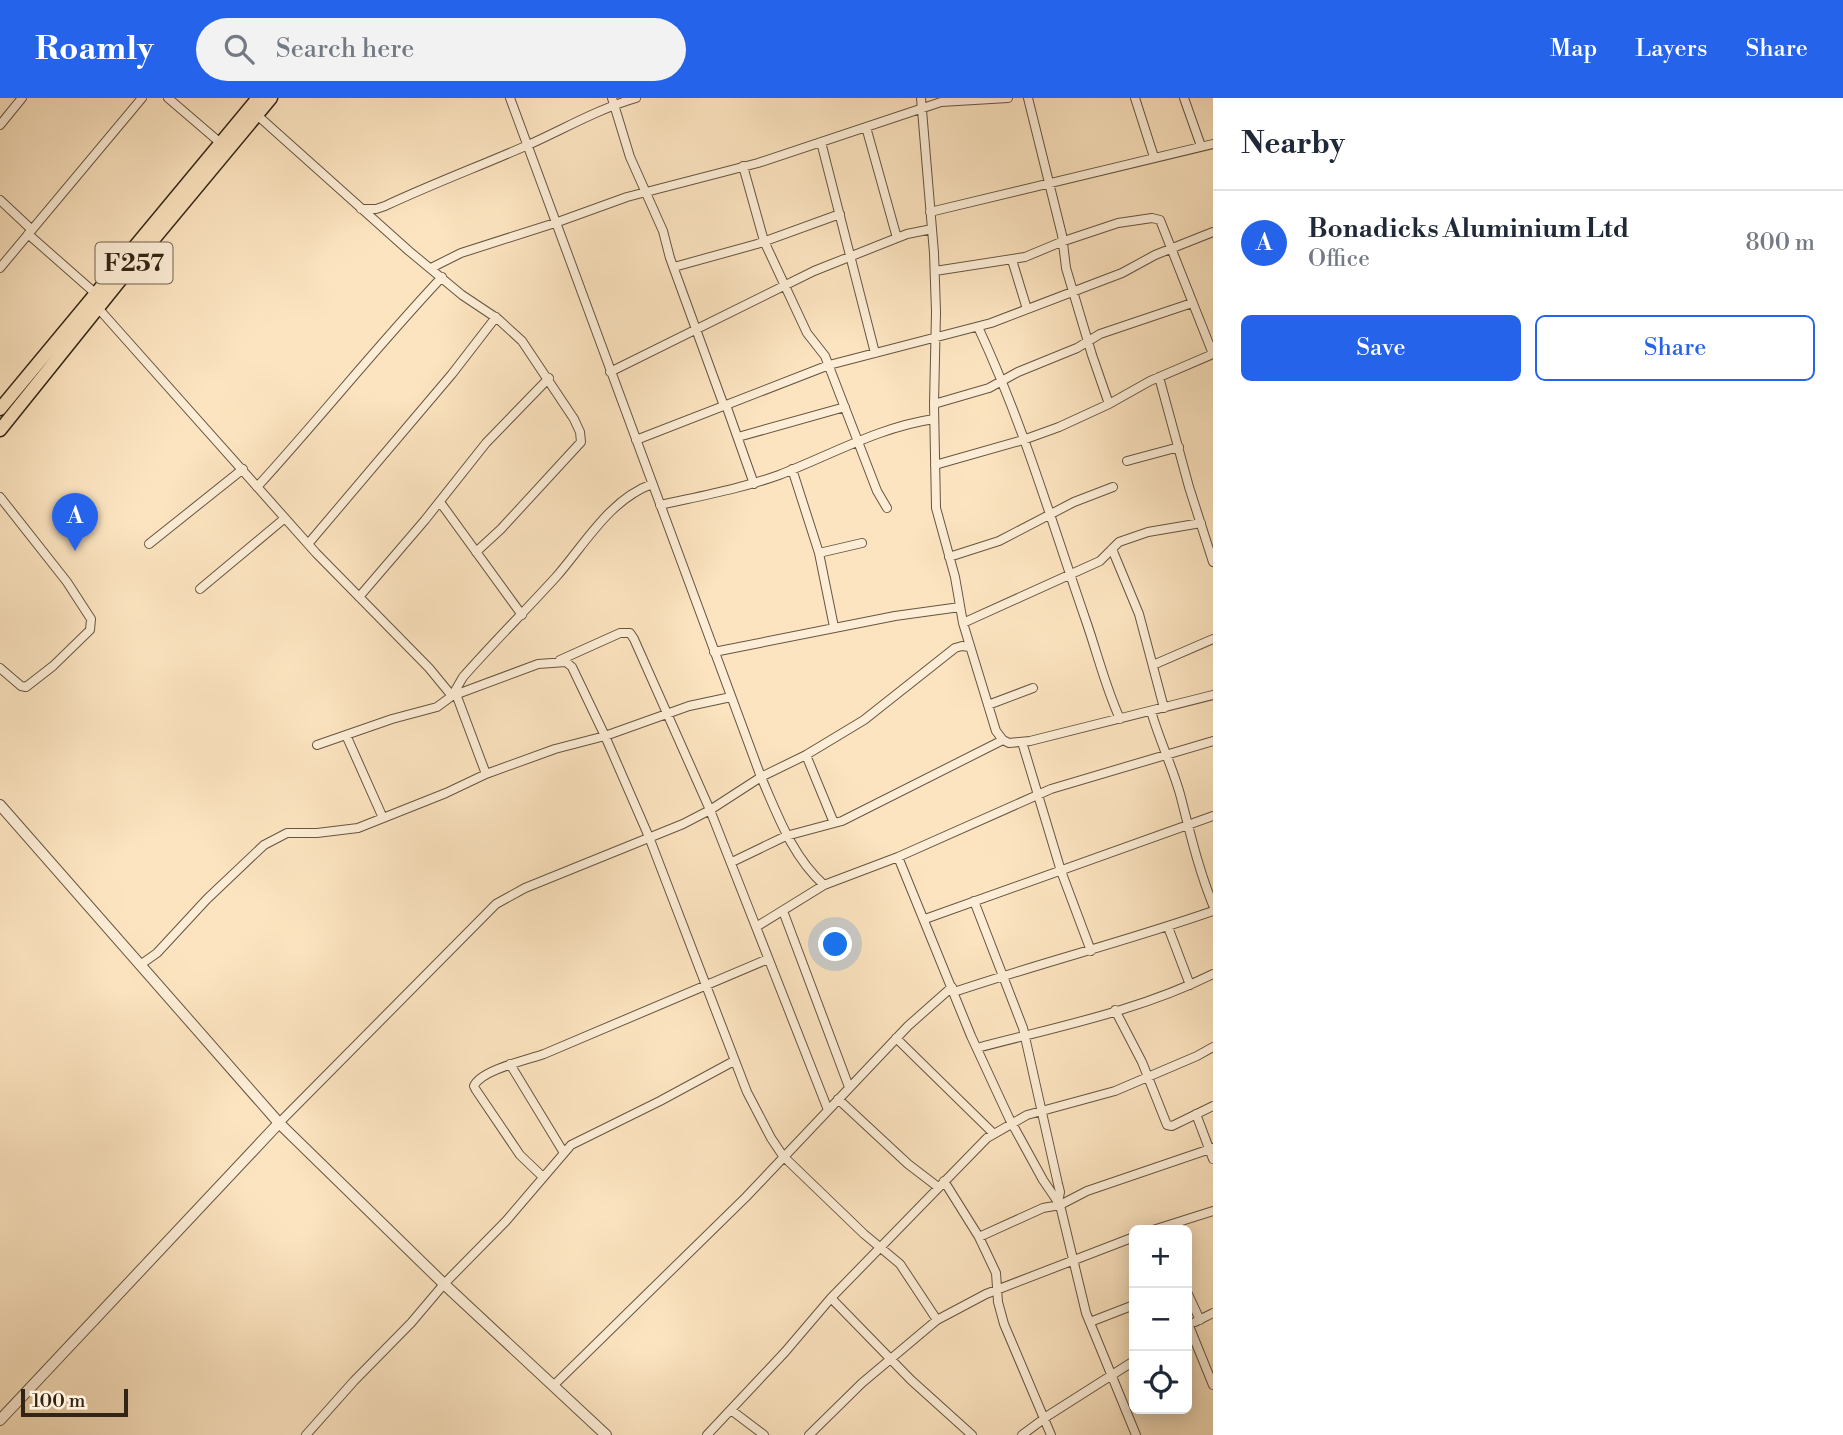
<!DOCTYPE html>
<meta charset="utf-8">
<style>
body{margin:0;font-family:"Libre Bodoni",serif;background:#f2f2f3;color:#1f2937}
.controls{position:absolute;right:21px;bottom:21px;display:grid;overflow:hidden;border-radius:10px;box-shadow:0 4px 18px #0003}
.controls button{width:63px;height:63px;display:grid;place-items:center;padding:0;border:0;border-bottom:2px solid #e0e1e3;background:#fff;color:#1f2937;font:35px sans-serif}
.scale{position:absolute;left:21px;bottom:18px;width:107px;box-sizing:border-box;padding-left:7px;border:4px solid #332516;border-top:0;font-size:19px;line-height:24px;white-space:nowrap;color:#332516;-webkit-text-stroke:5px #fdedd6;paint-order:stroke}
.you{position:absolute;left:836px;top:847px;width:24px;height:24px;margin:-18px;border:5px solid #fff;border-radius:50%;background:#1a73e8;box-shadow:0 0 0 10px #1a73e833}
.badge{display:grid;place-items:center;width:46px;height:46px;border-radius:50%;background:#2563eb;color:#fff;font-size:23px;font-weight:700}
.pin{position:absolute;translate:-50% -58px;filter:drop-shadow(0 2px 4px #0008)}
.pin::after{content:'';position:absolute;top:37px;width:24px;height:21px;background:inherit;clip-path:polygon(0 0,100% 0,50% 100%)}
.list{margin:0;padding:0;list-style:none}
h2{display:flex;justify-content:space-between;align-items:center;height:91px;margin:0;padding:0 28px;font-size:30px}
h2 small{font-size:23px;font-weight:400;color:#747a83}
.list li{display:grid;grid-template-columns:46px 1fr auto;gap:21px;align-items:center;box-sizing:border-box;height:105px;padding:0 28px;border-top:2px solid #e0e1e3}
.list b{display:block;font-size:26px;white-space:nowrap}
.list p{margin:0;font-size:23px;white-space:nowrap;color:#747a83}
.list em{font-size:23px;font-style:normal;color:#747a83}
.actions{display:flex;gap:14px;padding:21px 28px}
.actions a{flex:1;padding:16px 0;border:2px solid #2563eb;border-radius:10px;text-align:center;font-size:24px;color:#2563eb}
.actions .main{background:#2563eb;color:#fff}
.icon{flex:none;width:38px;height:38px;fill:none;stroke:currentColor;stroke-width:2;stroke-linecap:round;stroke-linejoin:round}
.map{position:relative;flex:none;width:1213px;height:1337px;overflow:hidden}
header{display:flex;align-items:center;gap:42px;box-sizing:border-box;height:98px;padding:0 35px;background:#2563eb;color:#fff}
header strong{font-size:33px}
nav{display:flex;gap:38px;margin-inline-start:auto;font-size:24px}
.search{width:490px;height:63px;background:#f2f2f3;display:flex;align-items:center;gap:18px;box-sizing:border-box;padding:0 24px;border-radius:38px;color:#747a83;font-size:26px}
main{display:flex}
aside{flex:1;background:#fff}
.map>svg:first-child{display:block}
.lines{fill:none;stroke-linecap:round;stroke-linejoin:round}
.minor-casing{stroke:#655540;stroke-width:10}
.tertiary-casing{stroke:#655540;stroke-width:12}
.primary-casing{stroke:#332516;stroke-width:15}
.minor{stroke:#fdedd6;stroke-width:8}
.tertiary{stroke:#fdedd6;stroke-width:10}
.primary{stroke:#fce4c0;stroke-width:12}
.labels{text-anchor:middle;stroke-width:5;stroke-linejoin:round;paint-order:stroke}
.shield{fill:#fdedd6;stroke:#706150;stroke-width:2}
.shield-label{font-size:24px;font-weight:bold;fill:#332516}
</style>
<header>
<strong>Roamly</strong>
<div class="search"><svg class="icon" aria-label="search" viewBox="0 0 24 24"><circle cx="10" cy="10" r="6"/><path d="M15 15l6 6"/></svg>Search here</div>
<nav><a>Map</a><a>Layers</a><a>Share</a></nav>
</header>
<main>
<div class="map">
<svg width="1213" height="1337" viewBox="0 0 1213 1337">
<rect width="100%" height="100%" fill="#fce4c0"/>
<filter id="stains"><feTurbulence type="fractalNoise" baseFrequency=".00286" numOctaves="4"/><feColorMatrix values="0 0 0 0 .2 0 0 0 0 .09 0 0 0 0 .02 0 0 0 .5 -.17"/></filter>
<radialGradient id="worn" r=".72"><stop offset=".6" stop-color="#630" stop-opacity="0"/><stop offset="1" stop-color="#630" stop-opacity=".3"/></radialGradient>
<g class="lines">
<!-- minor casing -->
<g class="minor-casing">
<path id="minor" d="M168 0 224 48
M510 0 761 679C778 718 792 758 824 787
M612 0 630 59 663 133 670 160 724 308
M921 0 934 155 936 214 934 306 936 410 955 479 963 525 996 633 1003 642
M1028 0 1062 137 1066 170 1092 257 1109 306
M1135 0 1154 59
M1184 0 1201 48
M257 17 409 153 462 197 498 221 522 243 574 321 580 334 581 344 501 431 476 454
M0 27 22 0
M866 29 897 140
M821 44 875 255
M743 68 764 143 807 235 825 258 877 393 887 410
M0 102 31 131
M361 111H376L385 108C432 86 480 68 528 47 564 31 598 11 636 0
M930 114 1213 46
M28 136 95 195
M1012 162 1027 211
M674 169 757 146 840 116
M0 170 142 0
M431 170 461 155 555 125 627 99 758 65 941 4 1008 0
M935 173 1025 159 1061 144 1118 125 1152 120 1160 122 1213 256
M98 210 316 455 429 570 452 598
M978 229C1022 323 1051 422 1085 520 1097 554 1105 588 1120 621
M610 274 814 173 907 136 932 131
M1159 279 1189 389 1213 464
M934 306 989 290 1018 274 1077 250 1100 236 1192 205
M726 307 754 386
M738 339 845 309
M636 342 829 267 991 225 1122 175 1155 157 1213 134
M1127 363 1179 349
M935 367 1023 342 1059 329 1109 306 1150 283 1213 256
M792 371 819 455 834 529
M257 389C320 320 378 247 442 179
M0 399 67 484 91 521 90 532 53 568 26 589 21 588 0 570
M440 404 522 517
M660 407C700 398 740 391 779 377 831 357 879 329 934 321
M149 446 243 371
M308 446 452 276 496 219
M1112 451 1139 516 1164 610
M819 455 862 445
M949 459 999 443 1074 404 1113 389
M200 491 285 420
M359 499 425 422 486 345 549 280
M963 525 1100 463 1119 444 1148 434 1201 425
M714 554 895 518 960 509
M560 562 620 535H630L634 541 710 712 828 1012
M1153 567 1213 541
M456 596 486 676
M452 598 463 579C493 545 525 513 556 479 585 446 609 402 652 386
M988 607 1033 590
M1151 613C1159 641 1172 668 1180 696 1190 734 1198 770 1213 807
M346 637 383 720
M1022 644 1061 773 1091 853
M317 647 392 621 437 609 452 598 538 566 566 564 572 569 605 638 649 739 747 994 771 1040 783 1058 864 1136 900 1166 937 1222
M806 657 834 725
M898 759 971 938 1009 1020 1043 1082 1060 1107 1086 1215 1136 1337
M732 764 786 738 842 723 1003 642 1009 645 1030 643 1213 597
M974 803 1023 930 1058 1086 1060 1094 1058 1104
M783 813 849 989
M925 821 1213 718
M756 829 824 787 898 759 1051 691 1213 643
M1168 829 1190 887
M140 867 157 855 207 801 264 747 287 735H317L358 730 446 695 486 676 555 651 605 638 689 608 731 599
M954 894C1040 865 1127 843 1213 813
M1115 912 1142 964 1167 1027 1172 1028 1213 1008
M896 940 994 1036
M977 950C1056 929 1139 913 1213 876
M510 966 564 1055
M838 1001 908 1066 938 1089
M1196 1016 1213 1061
M279 1025 496 806 525 790 683 726 710 712 761 679 806 657 864 622 955 550 962 548 969 549
M543 1079 520 1057 476 992 474 988C481 972 527 962 544 956L768 861
M944 1083 979 1139 996 1175 998 1204 1004 1226 1051 1337
M1153 1132 1213 1113
M979 1139 1043 1110 1060 1107 1087 1093 1213 1050
M1187 1194 1200 1222
M831 1200 911 1282 972 1337
M1090 1224 1134 1207
M1195 1224 1213 1215
M1189 1228 1213 1287
M554 1287 746 1099 908 928 952 889
M731 1312 764 1337
M306 1337 354 1283 411 1225 444 1186 506 1123 571 1047 660 1003 734 963
M707 1337 785 1254 831 1200 987 1040 1027 1017 1115 993 1197 958 1213 949
M809 1337 862 1285 937 1222 986 1196 1134 1139
M1022 1337 1049 1317 1134 1263"/>
</g>
<!-- tertiary casing -->
<g class="tertiary-casing">
<path id="tertiary" d="M0 707 279 1025 444 1186 606 1337
M0 1322 279 1025"/>
</g>
<!-- primary casing -->
<g class="primary-casing">
<path id="primary" d="M0 311 258 0
M0 332 134 165 271 0"/>
</g>
<!-- minor -->
<use href="#minor" class="minor"/>
<!-- tertiary -->
<use href="#tertiary" class="tertiary"/>
<!-- primary -->
<use href="#primary" class="primary"/>
</g>
<g class="labels">
<!-- shield labels -->
<rect class="shield" x="95.5" y="144.5" width="77" height="41" rx="5"/>
<g class="shield-label">
<text x="134" y="173">F257</text>
</g>
</g>
<rect width="100%" height="100%" filter="url(#stains)"/>
<rect width="100%" height="100%" fill="url(#worn)"/>
</svg>
<div class="controls">
<button>+</button>
<button>−</button>
<button><svg class="icon" aria-label="locate" viewBox="0 0 24 24"><circle cx="12" cy="12" r="6"/><path d="M12 2v4M12 18v4M2 12h4M18 12h4"/></svg></button>
</div>
<div class="scale">100 m</div>
<div class="you"></div>
<div class="pin badge" style="left:75px;top:453px">A</div>
</div>
<aside>
<h2>Nearby<small></small></h2>
<ul class="list">
<li><span class="badge">A</span><div><b>Bonadicks Aluminium Ltd</b><p>Office</p></div><em>800 m</em></li>
</ul>
<div class="actions"><a class="main">Save</a><a>Share</a></div>
</aside>
</main>
